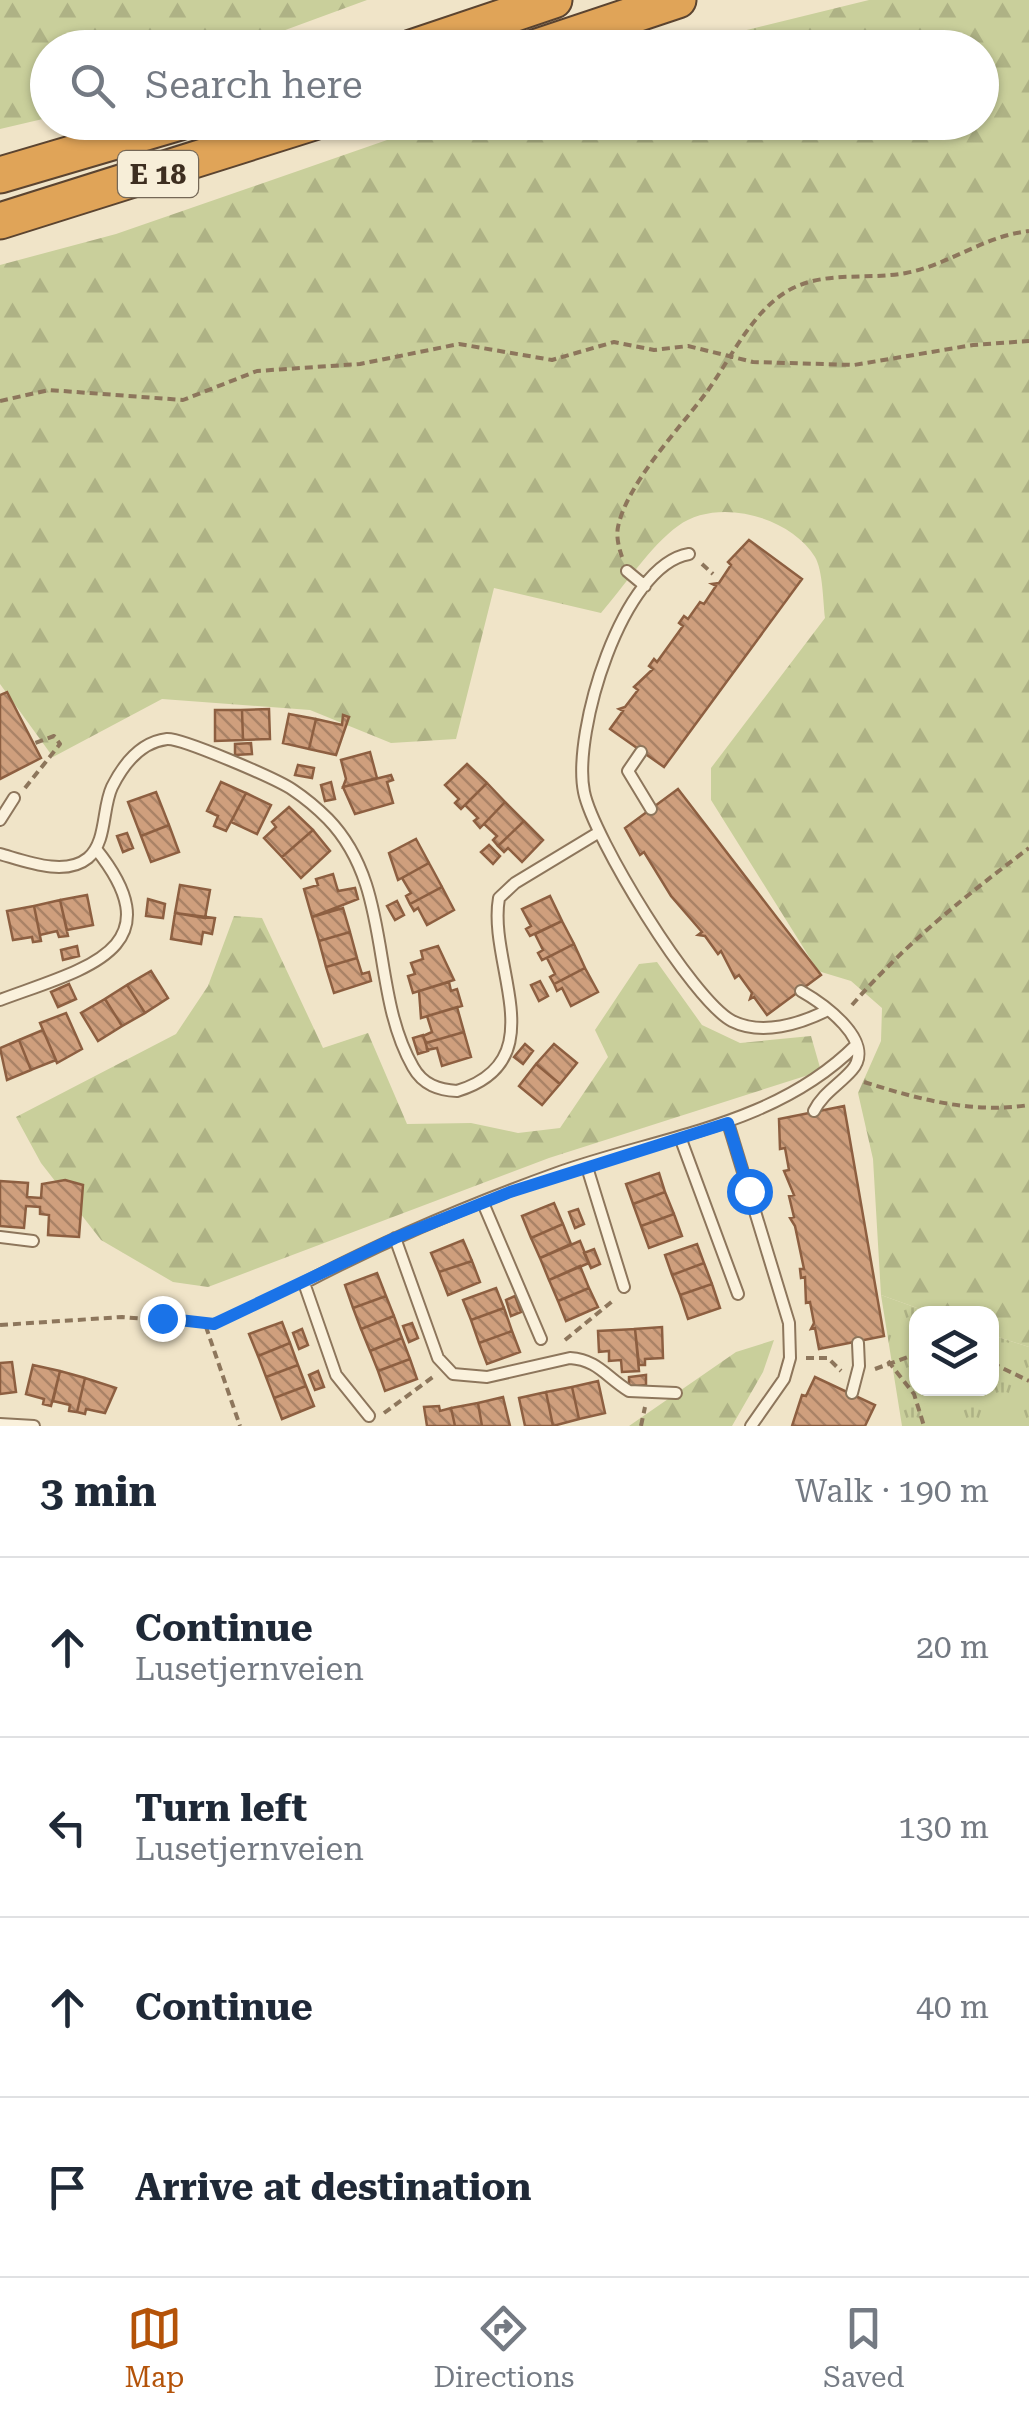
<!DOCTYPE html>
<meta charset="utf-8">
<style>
body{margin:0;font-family:"Roboto Serif",serif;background:#f6f6f7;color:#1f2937}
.controls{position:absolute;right:30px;bottom:30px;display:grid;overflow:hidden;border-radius:20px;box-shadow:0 2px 8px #0004}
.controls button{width:90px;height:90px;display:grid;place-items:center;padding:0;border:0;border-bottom:2px solid #e0e1e3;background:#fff;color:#1f2937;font:50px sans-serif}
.stop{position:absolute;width:30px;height:30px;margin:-22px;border:8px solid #1a73e8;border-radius:50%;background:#fff}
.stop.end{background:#1a73e8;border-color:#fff;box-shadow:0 2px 10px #0008}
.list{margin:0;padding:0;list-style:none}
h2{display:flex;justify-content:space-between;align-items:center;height:130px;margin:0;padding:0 40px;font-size:42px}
h2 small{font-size:32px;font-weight:400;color:#747a83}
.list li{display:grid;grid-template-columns:65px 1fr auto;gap:30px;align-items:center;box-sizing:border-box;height:180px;padding:0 40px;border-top:2px solid #e0e1e3}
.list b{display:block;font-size:38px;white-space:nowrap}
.list p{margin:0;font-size:32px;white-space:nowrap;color:#747a83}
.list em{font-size:32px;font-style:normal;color:#747a83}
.icon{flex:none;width:55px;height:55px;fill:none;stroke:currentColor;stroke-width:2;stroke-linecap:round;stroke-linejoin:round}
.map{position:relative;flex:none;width:1029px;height:1426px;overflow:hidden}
.search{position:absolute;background:#fff;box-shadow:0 2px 8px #0004;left:30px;right:30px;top:30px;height:110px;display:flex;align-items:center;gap:25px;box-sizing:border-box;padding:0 35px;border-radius:55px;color:#747a83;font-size:38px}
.sheet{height:850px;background:#fff}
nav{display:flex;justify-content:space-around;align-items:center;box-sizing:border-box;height:140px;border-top:2px solid #e0e1e3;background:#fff;font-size:28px;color:#747a83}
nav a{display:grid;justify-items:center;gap:5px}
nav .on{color:#b45309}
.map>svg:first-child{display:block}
.forest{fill:url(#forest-firs)}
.park{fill:url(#park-tufts)}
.building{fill:url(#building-back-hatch);stroke:#8d5f41;stroke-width:2.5}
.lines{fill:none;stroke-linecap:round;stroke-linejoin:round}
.lane-casing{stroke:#8d765c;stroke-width:14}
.highway-casing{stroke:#5b4430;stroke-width:39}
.path{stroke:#8d765c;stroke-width:4;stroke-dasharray:8 5;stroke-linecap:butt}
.lane{stroke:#faf1dc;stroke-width:10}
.highway{stroke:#e0a458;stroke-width:35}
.route{stroke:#1a73e8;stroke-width:12}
.labels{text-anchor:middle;stroke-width:8;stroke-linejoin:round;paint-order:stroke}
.shield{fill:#f7eed8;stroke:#756857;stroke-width:2.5}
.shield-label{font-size:28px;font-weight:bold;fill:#3d2e20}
</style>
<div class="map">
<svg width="1029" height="1426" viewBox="0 0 1029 1426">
<defs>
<pattern id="forest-firs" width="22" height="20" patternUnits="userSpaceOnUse" patternTransform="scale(2.5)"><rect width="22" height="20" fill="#c9cf9b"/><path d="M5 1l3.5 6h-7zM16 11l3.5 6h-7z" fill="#aeb285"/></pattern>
<pattern id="park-tufts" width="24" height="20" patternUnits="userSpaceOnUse" patternTransform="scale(2.5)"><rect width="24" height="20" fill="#c9cf9b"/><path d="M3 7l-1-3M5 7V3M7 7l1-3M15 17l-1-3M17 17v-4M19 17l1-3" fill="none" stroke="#aeb285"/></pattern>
<pattern id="building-back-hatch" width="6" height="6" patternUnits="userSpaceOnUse" patternTransform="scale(2.5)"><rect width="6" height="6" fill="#cf9f7d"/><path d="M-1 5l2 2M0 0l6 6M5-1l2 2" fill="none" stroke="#a98266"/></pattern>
</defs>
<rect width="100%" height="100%" fill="#f0e4c8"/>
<!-- forest -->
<path class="forest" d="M0 0H367L239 47 48 48 47 118 0 129Z
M869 0H1029V1347L992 1335V1314L931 1313 881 1295 873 1159 858 1093 881 1041 882 1008 851 981 818 971 711 800V768L825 618C823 601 823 571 815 557 790 516 717 497 678 526 651 545 623 588 601 613L494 588 456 739 391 743 310 710 162 699 53 757 0 684V265L116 234 436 123 982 122V48L678 47Z
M234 916 262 918 323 1048 368 1033 407 1124 471 1123 518 1133 560 1128 608 1057 595 1030 639 964 657 962 702 1025 740 1043 811 1036 821 1071 549 1158 208 1287 173 1282 101 1240 41 1163 16 1117 176 1034 208 986Z
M774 1340 763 1372 732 1426H629L736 1352Z"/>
<!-- park -->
<path class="park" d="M881 1295 931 1313 916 1314V1388H992V1335L1029 1347V1426H902Z"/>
<!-- building -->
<path class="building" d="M749 540 802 579 664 767 610 729 623 711 619 709 625 707 638 690 634 687 653 669 649 666 654 659 657 662 683 626 679 623 684 616 688 619 700 602 704 604 716 586 712 584 719 583 731 565 728 562Z
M7 692 41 758 0 779V695Z
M269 709 270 739 243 740 242 710Z
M215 710H242L243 740 215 741Z
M289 714 316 719 309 749 283 743Z
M343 715 349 717 336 755 309 749 316 719 342 725Z
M251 743 252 754 235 755V744Z
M370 752 377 778 343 787 346 779 341 760Z
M467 764 487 783 461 809 455 803 459 799 445 785Z
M298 765 314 768 312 778 295 775Z
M391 775 393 780 387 782 393 803 355 814 343 787Z
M221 782 246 793 226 831 214 826 218 816 207 811Z
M331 782 335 799 325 801 321 785Z
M487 783 505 802 480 828 474 821 478 818 465 805Z
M678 789 821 975 767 1015 754 997 750 999 752 993 739 975 735 978 721 951 718 954 705 936 698 935 702 932 671 896 644 852 640 855 625 828Z
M156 792 169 825 141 836 128 802Z
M246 793 271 805 257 834 231 822Z
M505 802 524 821 498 846 493 840 497 836 484 824Z
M289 807 313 830 282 857 264 838 276 827 272 822Z
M524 821 543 840 522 862 508 848 504 852 498 846Z
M169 825 179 852 151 862 141 836Z
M313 830 330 851 301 878 282 857Z
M127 833 133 848 123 852 117 836Z
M416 839 429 863 398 880 389 853Z
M489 845 500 856 493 864 481 852Z
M429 863 442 887 410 904 406 896 411 893 402 878Z
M333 874 338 891 355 888 358 899 312 917 304 889 318 885 316 879Z
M180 885 210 890 205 918 175 913Z
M442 887 454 910 427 925 418 908 414 911 410 904Z
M87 895 93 925 67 930 60 900Z
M550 896 562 921 530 936 526 929 531 926 522 909Z
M148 899 165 904 163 918 146 916Z
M60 900 68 936 59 937 57 931 40 935 34 906Z
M397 901 404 915 395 920 387 906Z
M34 906 41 941 33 942 32 937 13 940 7 911Z
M343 908 350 932 319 941 312 917Z
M175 913 215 918 212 934 203 932 201 944 171 939Z
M562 921 574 944 542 960 538 953 543 950 535 934Z
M350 932 357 958 326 967 319 941Z
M574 944 585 968 554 984 550 977 555 974 547 958Z
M77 946 79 956 63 960 61 950Z
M438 946 454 980 413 993 408 976 415 974 411 963 423 959 421 951Z
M357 958 362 974 369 972 371 981 334 993 326 967Z
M585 968 598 992 571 1006 562 988 557 991 554 984Z
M151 971 168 998 145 1013 127 985Z
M540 981 548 996 539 1001 531 985Z
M449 982 451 991 457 989 462 1006 421 1018 419 991Z
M69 984 76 999 58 1007 51 992Z
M127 985 145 1013 122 1026 105 999Z
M105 999 122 1026 98 1041 81 1013Z
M457 1007 464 1032 426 1043 423 1036 432 1032 427 1016Z
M66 1013 82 1049 57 1063 40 1023Z
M43 1030 56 1060 31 1070 19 1040Z
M464 1032 471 1057 442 1066 437 1048 427 1050 426 1043Z
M423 1035 428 1051 418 1054 413 1038Z
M19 1040 31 1070 7 1080 0 1048Z
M525 1044 533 1051 523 1064 514 1057Z
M554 1044 577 1063 560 1084 536 1064Z
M536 1064 560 1084 542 1105 519 1086Z
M844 1106 884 1336 819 1349 815 1328 811 1329 814 1323 810 1302 806 1303 805 1277 801 1278 800 1269H804L795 1226 790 1218 794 1217 789 1196 794 1195 784 1171 789 1170 785 1148 780 1149 779 1119Z
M659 1173 665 1192 633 1204 626 1184Z
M65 1180 83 1185 79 1237 48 1235 49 1215 40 1214V1207L26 1206 24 1228 0 1226V1181L28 1183 27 1197 41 1198 42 1184Z
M665 1192 674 1214 641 1226 633 1204Z
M554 1203 563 1224 531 1238 522 1216Z
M578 1209 584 1224 575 1228 569 1212Z
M674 1214 682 1236 649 1248 641 1226Z
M563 1224 571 1244 540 1258 531 1238Z
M463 1240 472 1261 439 1272 431 1253Z
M580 1241 589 1263 549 1280 540 1258Z
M697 1244 704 1263 672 1275 665 1255Z
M594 1249 600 1264 591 1268 584 1253Z
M472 1261 480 1282 448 1295 439 1272Z
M704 1263 712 1284 680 1295 672 1275Z
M580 1266 589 1288 558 1301 549 1280Z
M377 1273 386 1296 353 1308 345 1285Z
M712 1284 720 1308 688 1319 680 1295Z
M496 1288 504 1308 471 1320 463 1300Z
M589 1288 598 1307 566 1321 558 1301Z
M386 1296 394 1316 361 1329 353 1308Z
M515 1296 521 1312 511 1316 506 1300Z
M504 1308 512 1331 479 1343 471 1320Z
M394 1316 402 1338 370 1351 361 1329Z
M282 1322 290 1343 258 1356 249 1334Z
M412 1323 418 1338 409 1342 403 1326Z
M662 1327 663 1358 645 1359V1365H639L635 1329Z
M302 1329 308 1345 299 1349 293 1333Z
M635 1329 639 1371 622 1372 621 1360 609 1361V1351L599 1352 598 1331Z
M512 1331 520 1352 487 1364 479 1343Z
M402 1338 410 1359 378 1371 370 1351Z
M290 1343 298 1365 266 1377 258 1356Z
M410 1359 417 1379 385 1391 378 1371Z
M12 1362 16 1392 0 1394V1363Z
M33 1365 60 1371 51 1406 43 1404 44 1399 26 1394Z
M298 1365 306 1386 274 1398 266 1377Z
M60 1371 85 1378 77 1412 69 1411 70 1405 53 1401Z
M318 1371 324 1387 315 1390 309 1375Z
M646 1375V1385L629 1387V1377Z
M815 1377 875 1405 865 1426H792L802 1395 806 1396Z
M85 1378 116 1388 105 1413 86 1409 85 1414 77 1412Z
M598 1381 605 1413 579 1419 572 1387Z
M306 1386 314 1406 282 1419 274 1398Z
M572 1387 579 1419 553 1426 546 1392Z
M546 1392 553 1426H525L519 1398Z
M503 1397 510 1426H482L478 1403Z
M478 1403 482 1426H455L451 1408Z
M439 1406 440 1411 451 1408 455 1426H427L424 1407Z"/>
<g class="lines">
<!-- lane casing -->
<g class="lane-casing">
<path id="lane" d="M689 554C622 565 572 733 584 792 593 837 692 1000 732 1021 762 1036 800 1024 828 1010
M627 571 645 586
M641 752 628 771 651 809
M0 820 14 798
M0 854C25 861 65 877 88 858 107 842 102 808 112 787 123 765 141 742 167 739 182 738 277 779 293 790 305 798 317 808 328 819 394 887 369 990 413 1067 423 1085 439 1090 457 1091 556 1061 487 965 499 898L515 883 596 834
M801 991C822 1003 877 1041 852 1070 839 1085 823 1093 814 1111
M0 1000C83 969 177 950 96 849
M728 1123 789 1323 790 1358 784 1379 751 1426
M680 1137 738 1294
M586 1164 624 1287
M483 1203 541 1339
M0 1237 33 1241
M395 1238 438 1358 453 1374 487 1377 570 1358C598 1360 606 1377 629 1391L676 1393
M852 1393 859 1366 858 1343
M369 1416 336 1375 304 1283C386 1240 471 1204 557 1173 661 1136 775 1126 856 1045
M0 1424 34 1426"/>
</g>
<!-- highway casing -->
<g class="highway-casing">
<path id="highway" d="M411 48 554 0
M534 48 678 0
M0 175 180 122
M0 221 314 122"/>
</g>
<!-- path -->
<path class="path" d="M0 401 49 390 183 400 257 371 360 364 459 344 552 360 614 342 654 350 688 346 753 362 854 365 973 345 1029 341
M622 557C619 548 616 537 618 527 627 483 680 428 706 393 731 359 753 308 793 288 828 271 869 280 906 273 951 264 984 236 1029 231
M702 564 713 574
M25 788 60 744 54 736 35 743
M852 1005C905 944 964 897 1029 848
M864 1082C918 1099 972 1114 1029 1105
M205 1324 291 1289
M0 1325 122 1317 205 1324 240 1426
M565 1340 615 1299
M806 1358H828L841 1371
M888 1361 914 1394 924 1426
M992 1363 1029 1381
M875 1369 916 1354
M384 1413 433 1377
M641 1426 645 1407"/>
<!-- lane -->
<use href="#lane" class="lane"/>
<!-- highway -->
<use href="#highway" class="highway"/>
</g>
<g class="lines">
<!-- route -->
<path class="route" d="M162 1318 214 1324 395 1238 510 1192 728 1123 749 1191"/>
</g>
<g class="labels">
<!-- shield labels -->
<rect class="shield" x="118" y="151" width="80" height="46" rx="8"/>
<g class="shield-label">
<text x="158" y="184">E 18</text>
</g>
</g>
</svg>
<div class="controls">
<button><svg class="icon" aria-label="layers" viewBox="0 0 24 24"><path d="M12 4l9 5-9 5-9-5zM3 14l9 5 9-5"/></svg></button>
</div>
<div class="stop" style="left:749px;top:1191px"></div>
<div class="stop end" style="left:162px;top:1318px"></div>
<div class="search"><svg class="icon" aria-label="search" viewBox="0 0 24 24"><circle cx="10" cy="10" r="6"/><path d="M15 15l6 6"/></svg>Search here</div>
</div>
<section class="sheet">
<h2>3 min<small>Walk · 190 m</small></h2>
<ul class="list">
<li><svg class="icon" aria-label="ahead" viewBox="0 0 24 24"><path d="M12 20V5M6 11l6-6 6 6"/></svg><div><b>Continue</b><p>Lusetjernveien</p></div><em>20 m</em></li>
<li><svg class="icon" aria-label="left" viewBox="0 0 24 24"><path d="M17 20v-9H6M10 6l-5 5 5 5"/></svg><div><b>Turn left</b><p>Lusetjernveien</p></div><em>130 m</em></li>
<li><svg class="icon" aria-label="ahead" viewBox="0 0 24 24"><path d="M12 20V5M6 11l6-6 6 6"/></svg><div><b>Continue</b></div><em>40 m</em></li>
<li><svg class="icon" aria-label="arrive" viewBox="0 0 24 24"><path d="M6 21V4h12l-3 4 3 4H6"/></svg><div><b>Arrive at destination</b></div></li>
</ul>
</section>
<nav>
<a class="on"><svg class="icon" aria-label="map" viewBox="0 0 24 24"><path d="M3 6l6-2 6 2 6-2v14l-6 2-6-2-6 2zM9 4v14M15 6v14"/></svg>Map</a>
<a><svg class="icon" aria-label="directions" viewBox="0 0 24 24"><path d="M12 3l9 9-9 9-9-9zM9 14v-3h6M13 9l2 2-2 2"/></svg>Directions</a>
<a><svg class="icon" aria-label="saved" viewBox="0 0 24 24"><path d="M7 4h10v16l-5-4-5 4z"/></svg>Saved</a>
</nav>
